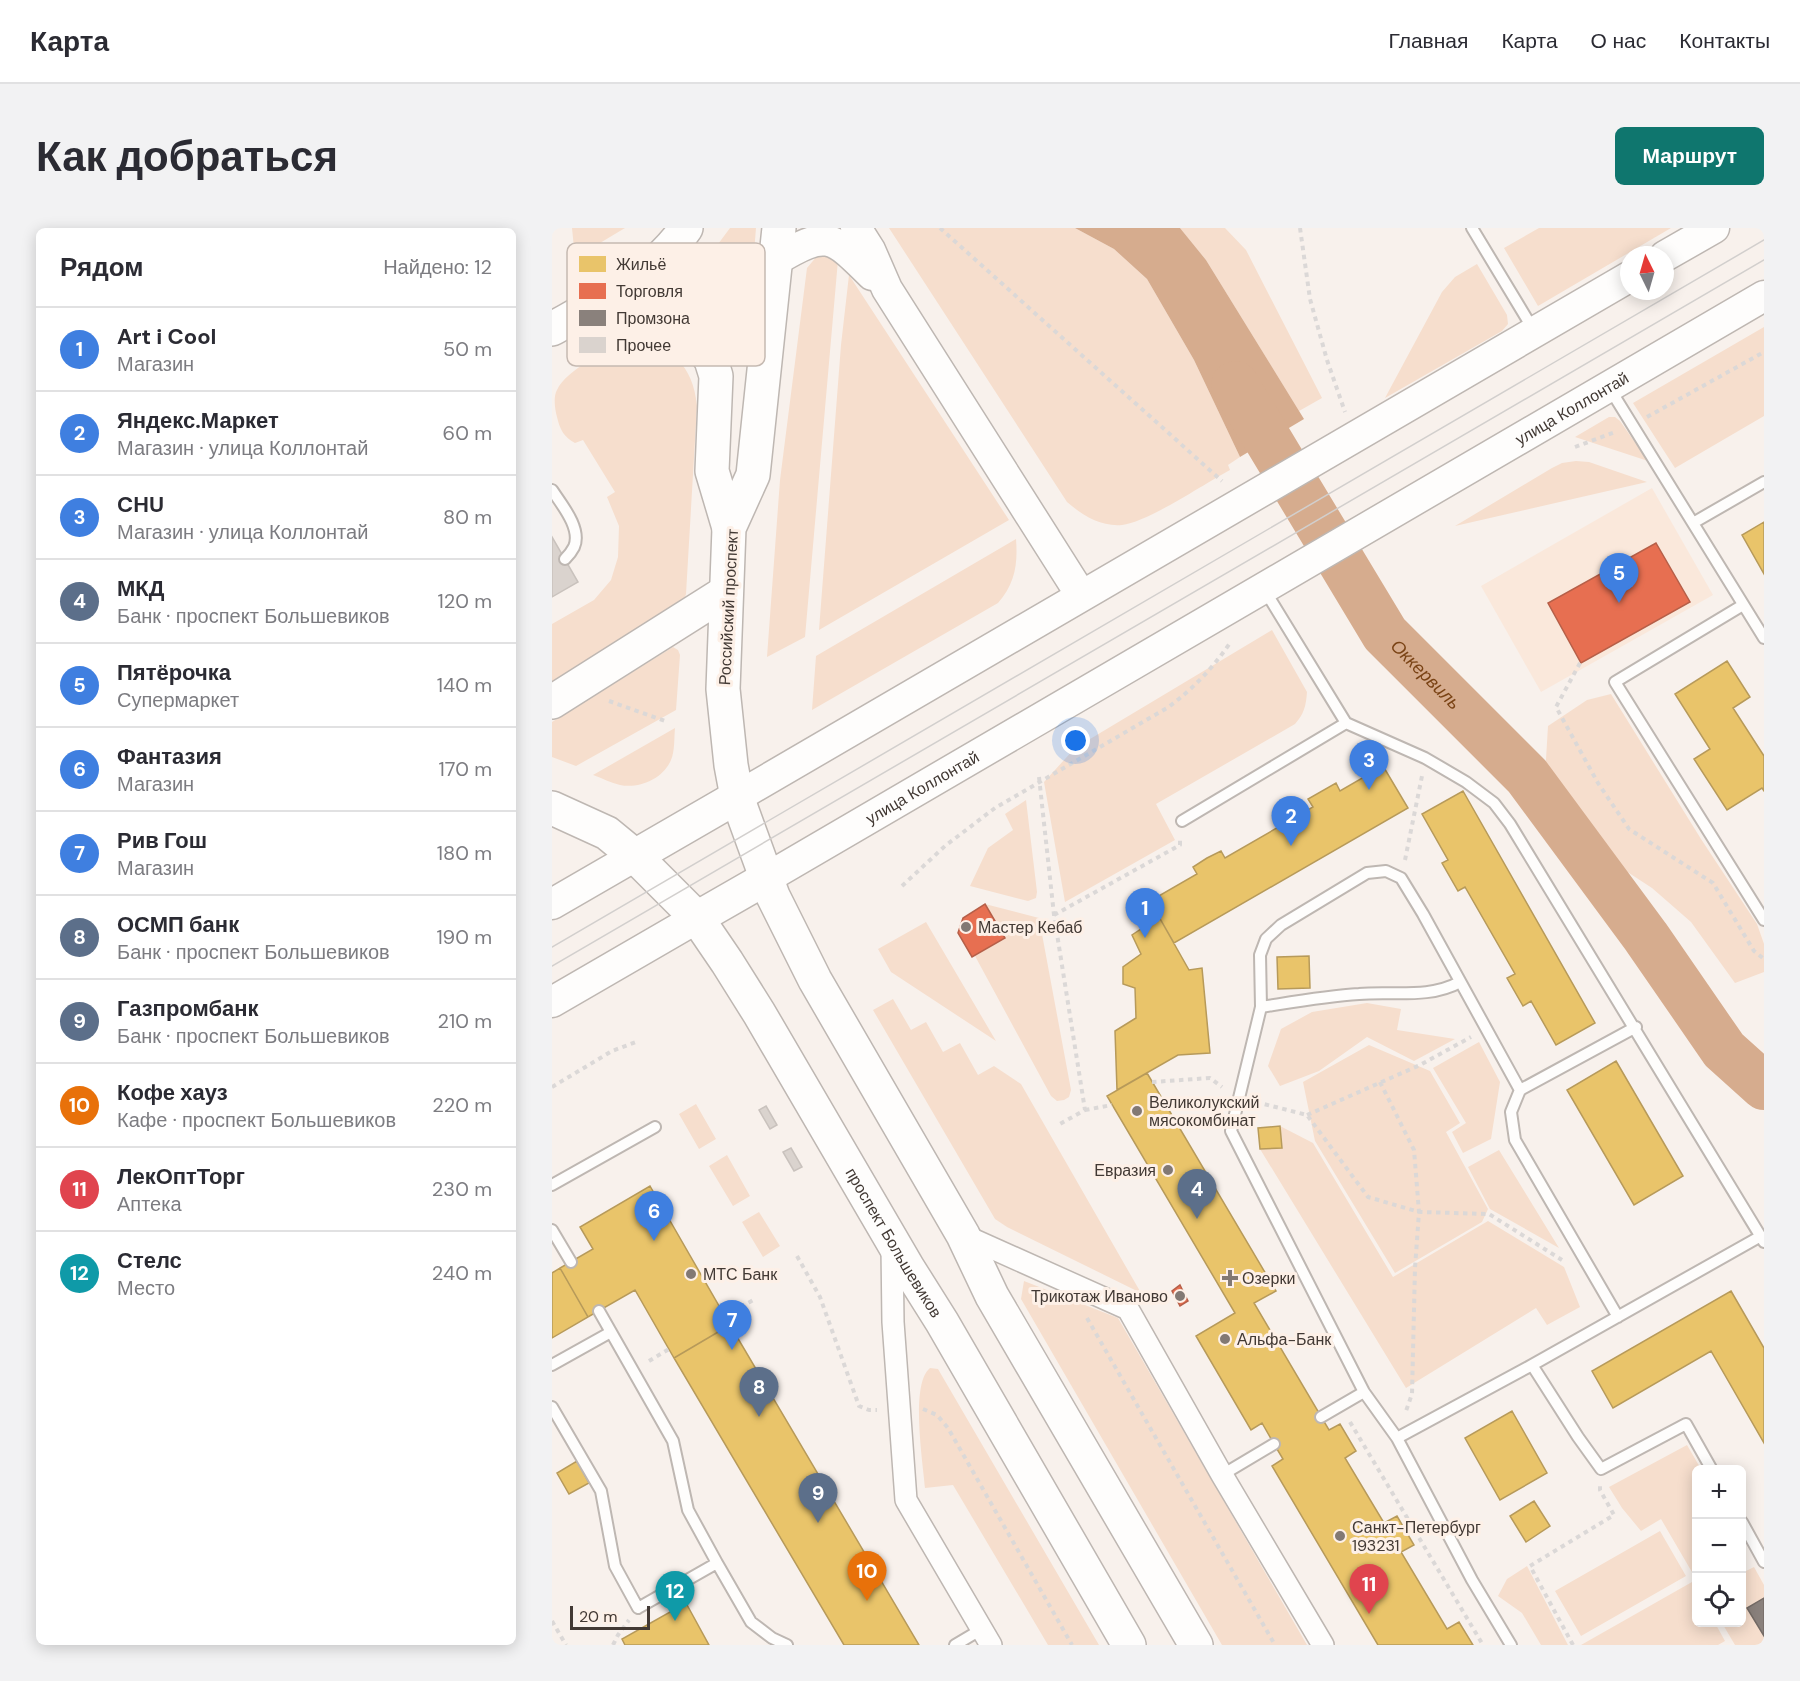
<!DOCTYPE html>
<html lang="ru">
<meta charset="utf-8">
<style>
body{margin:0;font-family:"DM Sans",sans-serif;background:#f2f2f3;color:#2b2b33}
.controls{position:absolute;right:18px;bottom:18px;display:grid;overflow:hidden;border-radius:9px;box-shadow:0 3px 15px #0003}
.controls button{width:54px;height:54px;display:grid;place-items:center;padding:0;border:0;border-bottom:2px solid #e1e1e2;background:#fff;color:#2b2b33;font:30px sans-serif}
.compass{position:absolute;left:1068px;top:18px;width:54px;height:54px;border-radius:50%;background:#fff;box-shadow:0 3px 15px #0003;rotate:355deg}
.scale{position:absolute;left:18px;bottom:15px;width:80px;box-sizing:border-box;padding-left:6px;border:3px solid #423934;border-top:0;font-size:16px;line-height:21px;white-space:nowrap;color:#423934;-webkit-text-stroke:4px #fdf0e7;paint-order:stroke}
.you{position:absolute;left:524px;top:513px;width:21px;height:21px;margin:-15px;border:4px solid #fff;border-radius:50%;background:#1a73e8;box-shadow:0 0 0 9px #1a73e833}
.badge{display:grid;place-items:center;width:39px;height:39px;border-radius:50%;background:#0f766e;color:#fff;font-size:20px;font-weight:700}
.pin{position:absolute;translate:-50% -50px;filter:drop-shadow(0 2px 3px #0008)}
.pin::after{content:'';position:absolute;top:32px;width:21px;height:18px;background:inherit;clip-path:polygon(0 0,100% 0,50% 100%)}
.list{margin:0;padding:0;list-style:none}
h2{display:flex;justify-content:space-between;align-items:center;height:78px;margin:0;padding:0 24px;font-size:26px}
h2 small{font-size:20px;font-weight:400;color:#7c7c81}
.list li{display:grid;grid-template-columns:39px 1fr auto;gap:18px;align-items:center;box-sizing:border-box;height:84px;padding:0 24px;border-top:2px solid #e1e1e2}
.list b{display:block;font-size:22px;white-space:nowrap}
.list p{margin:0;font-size:20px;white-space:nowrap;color:#7c7c81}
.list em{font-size:20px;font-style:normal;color:#7c7c81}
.icon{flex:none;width:33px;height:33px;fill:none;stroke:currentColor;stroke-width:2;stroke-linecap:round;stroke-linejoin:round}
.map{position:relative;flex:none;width:1212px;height:1417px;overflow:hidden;border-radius:9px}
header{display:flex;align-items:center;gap:36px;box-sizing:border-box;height:84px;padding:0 30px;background:#fff;border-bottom:2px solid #e1e1e2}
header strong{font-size:28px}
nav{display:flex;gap:33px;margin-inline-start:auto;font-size:21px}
.intro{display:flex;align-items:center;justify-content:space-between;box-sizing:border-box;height:144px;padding:0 36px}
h1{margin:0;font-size:42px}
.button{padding:15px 27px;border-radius:9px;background:#0f766e;color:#fff;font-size:21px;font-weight:700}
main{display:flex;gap:36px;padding:0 36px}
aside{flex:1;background:#fff;border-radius:9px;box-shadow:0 3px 15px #0003}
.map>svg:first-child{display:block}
.built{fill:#fae8db}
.green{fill:#f6decd}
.water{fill:#d6ac8e}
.homes{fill:#e9c46a;stroke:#b79a5a;stroke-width:1.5}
.shops{fill:#e76f51;stroke:#b65f48;stroke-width:1.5}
.industry{fill:#8a817c;stroke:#746b66;stroke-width:1.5}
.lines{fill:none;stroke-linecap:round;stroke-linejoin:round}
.river{stroke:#d6ac8e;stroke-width:48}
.building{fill:#dad3ce;stroke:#c9c2bd;stroke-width:1.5}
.service-casing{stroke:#beb7b2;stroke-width:14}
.minor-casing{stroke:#beb7b2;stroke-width:24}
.secondary-casing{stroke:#beb7b2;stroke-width:33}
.primary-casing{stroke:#beb7b2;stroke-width:36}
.path{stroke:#dbd8d7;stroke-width:4;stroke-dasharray:4.5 4.5;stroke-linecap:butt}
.service{stroke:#fefdfc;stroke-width:10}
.minor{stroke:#fefdfc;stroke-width:21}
.secondary{stroke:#fefdfc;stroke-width:30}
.primary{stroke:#fefdfc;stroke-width:33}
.tram{stroke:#d2cfcd;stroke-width:1.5}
.poi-dot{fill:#827974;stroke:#fdf0e7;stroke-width:2}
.labels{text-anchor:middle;stroke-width:6;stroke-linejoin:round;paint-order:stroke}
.street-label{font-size:16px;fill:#423934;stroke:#fdf0e7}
.poi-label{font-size:16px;fill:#423934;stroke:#fdf0e7;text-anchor:start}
.water-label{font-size:18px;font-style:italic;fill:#7a4315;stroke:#fdf0e7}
.key{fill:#fdf0e7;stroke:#c5b9b1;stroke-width:1.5}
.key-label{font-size:16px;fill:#423934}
</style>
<header>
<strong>Карта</strong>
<nav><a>Главная</a><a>Карта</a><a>О нас</a><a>Контакты</a></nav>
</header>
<div class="intro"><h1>Как добраться</h1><a class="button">Маршрут</a></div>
<main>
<aside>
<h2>Рядом<small>Найдено: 12</small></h2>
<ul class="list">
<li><span class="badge" style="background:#3f7fe0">1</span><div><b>Art i Cool</b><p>Магазин</p></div><em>50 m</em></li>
<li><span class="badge" style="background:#3f7fe0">2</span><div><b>Яндекс.Маркет</b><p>Магазин · улица Коллонтай</p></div><em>60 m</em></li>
<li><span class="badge" style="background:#3f7fe0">3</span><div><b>CHU</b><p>Магазин · улица Коллонтай</p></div><em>80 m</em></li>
<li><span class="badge" style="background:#5c6f8a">4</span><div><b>МКД</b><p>Банк · проспект Большевиков</p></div><em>120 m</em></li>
<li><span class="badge" style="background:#3f7fe0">5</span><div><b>Пятёрочка</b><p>Супермаркет</p></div><em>140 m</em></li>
<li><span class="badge" style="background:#3f7fe0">6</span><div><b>Фантазия</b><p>Магазин</p></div><em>170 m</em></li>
<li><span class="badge" style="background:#3f7fe0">7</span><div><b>Рив Гош</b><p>Магазин</p></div><em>180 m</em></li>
<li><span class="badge" style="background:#5c6f8a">8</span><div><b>ОСМП банк</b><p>Банк · проспект Большевиков</p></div><em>190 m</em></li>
<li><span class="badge" style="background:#5c6f8a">9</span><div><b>Газпромбанк</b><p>Банк · проспект Большевиков</p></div><em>210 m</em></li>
<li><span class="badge" style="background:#e8710a">10</span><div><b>Кофе хауз</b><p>Кафе · проспект Большевиков</p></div><em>220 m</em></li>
<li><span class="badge" style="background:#e0444e">11</span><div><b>ЛекОптТорг</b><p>Аптека</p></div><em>230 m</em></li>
<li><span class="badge" style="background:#0f9aa8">12</span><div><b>Стелс</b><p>Место</p></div><em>240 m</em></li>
</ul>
</aside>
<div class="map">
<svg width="1212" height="1417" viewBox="0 0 1212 1417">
<rect width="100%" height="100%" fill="#f8f1ec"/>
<!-- built -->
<path class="built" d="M1100 260 1161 367 989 464 929 358Z"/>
<!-- green -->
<path class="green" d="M20 0H73L23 30Z
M178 0H204L197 88 195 95 191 98H185C167 86 129 73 143 47Z
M337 0H523L562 21 595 51 642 132 688 229 676 237 678 242C652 256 596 294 570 297 549 299 530 287 515 274Z
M628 0H673L694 22 770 170 747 183 654 32Z
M987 0H1119L986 78 952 20Z
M272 26 286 32 253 409 215 429 228 252 255 40 265 28Z
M925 36 955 87 956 96 950 103 833 170 890 64 903 49Z
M297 47 457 292 267 402 289 117Z
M1212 99V188L1123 240 1081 175Z
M75 116C118 115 141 136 145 178L134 366 130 378 0 464V396L42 372 59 352 66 329 67 298 55 269 63 264 31 212 23 215C12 209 8 202 5 189 3 181 1 169 5 162 15 141 54 123 75 116Z
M1057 189H1063L1068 193 1096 233 1023 209Z
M1024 233 1037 234 1095 254 903 298 1000 240 1010 235Z
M464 311C466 336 463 356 446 375L260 482 264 428Z
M720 402 755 464C754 478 752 486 743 496L604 576 623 612 513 674 492 554 523 520Z
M121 419 126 422 128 427 124 482 24 538 0 529V494Z
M1059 466 1149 611 1205 696 1212 716V744L1183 755 1139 694 1100 660 1057 632 993 548 996 498 1035 472Z
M123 500C122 510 123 523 119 532 111 551 87 561 68 557 59 555 50 550 41 547Z
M474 572 485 664 484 670 476 673 418 658 436 620 461 602 453 586Z
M433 676 487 690 519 862 517 869 512 872 505 873 499 868 423 728 453 710Z
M374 694 444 813 339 744 326 721Z
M341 771 359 802 374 794 391 824 408 815 426 847 442 838 469 856 589 1065 455 999 443 991 321 782Z
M815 775 849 781 845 802 903 811 862 833 815 809 767 843 728 858 716 838 729 801 760 784Z
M927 814 948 854 939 911 911 925 900 904 914 895 881 840Z
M817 817 878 843 908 895 894 904 936 981 930 994 843 1045 763 913 751 854Z
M144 876 164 911 147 921 127 886Z
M728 898 761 915 841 1049 936 993 1012 1039 1028 1079 995 1097 984 1080 854 1160 708 921 730 919Z
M947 922 1007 1020 938 981 916 939Z
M175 927 198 968 181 978 157 938Z
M207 984 228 1018 211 1029 190 994Z
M472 1053 566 1090 755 1417H670L469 1071Z
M378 1140 386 1141 547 1417H496L401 1257 373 1260C371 1234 358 1156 378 1140Z
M1135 1217 1149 1241 1144 1242V1351L1109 1291 1089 1303 1070 1280 1057 1259Z
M1108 1303 1134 1348 1029 1408 1003 1363Z
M975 1338 1016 1417H989L970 1385 946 1368 955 1351Z
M1202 1339 1212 1357V1417H1183L1170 1395 1190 1394V1345Z
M1140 1354 1144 1362V1394L1163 1395 1173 1413 1166 1417H1029Z"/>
<!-- water -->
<path class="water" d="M523 0H628L654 32 752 191 688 229 642 132 595 51 562 21Z"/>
<!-- homes -->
<path class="homes" d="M1212 294V346L1190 307Z
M1175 433 1198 469 1181 480 1212 528V563L1210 560 1175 582 1142 531 1158 521 1123 466Z
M831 538 856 580 622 715 598 673 645 646 641 639 655 630 669 623 673 630 761 579 756 571 784 555 788 563Z
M911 563 1043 795 1004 817 979 773 971 778 955 750 963 746 913 659 906 663 890 635 896 632 870 586Z
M607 689 637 742 650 740 658 825 626 827 565 862 563 803 584 790 583 760 571 756V739L589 726 580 707Z
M757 728 758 760 726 761 725 729Z
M1064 833 1131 948 1082 977 1015 862Z
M595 845 724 1063 702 1075 777 1202 788 1196 804 1223 793 1230 832 1295 845 1288 862 1317 849 1324 895 1401 907 1394 921 1417H826L720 1238 731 1231 722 1216 710 1195 699 1202 644 1108 683 1085 555 868Z
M728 898 730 920 708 921 706 900Z
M98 958 178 1097 122 1130 83 1062 36 1089 8 1040 41 1021 28 999Z
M8 1040 36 1089 0 1110V1045Z
M1179 1063 1212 1120V1215L1159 1123 1061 1180 1040 1143Z
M178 1097 367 1417H292L122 1130Z
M960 1183 995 1245 948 1272 913 1210Z
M25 1233 37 1255 17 1266 5 1245Z
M982 1273 998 1298 974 1314 958 1288Z
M134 1375 157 1417H73L70 1411Z"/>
<!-- shops -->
<path class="shops" d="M1104 315 1138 374 1029 435 996 375Z
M433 676 453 710 420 729 406 705 411 690Z
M628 1057 636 1073 628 1078 620 1063Z"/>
<!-- industry -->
<path class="industry" d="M1212 1370V1408L1195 1380Z"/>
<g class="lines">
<!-- river -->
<path class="river" id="s1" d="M683 157 833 406 975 548 1094 709 1172 822 1212 858"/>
</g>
<!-- building -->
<path class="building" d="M0 309 26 354 0 369Z
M214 878 225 897 218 901 207 882Z
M239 920 250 939 242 943 231 924Z"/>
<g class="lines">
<!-- service casing -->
<g class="service-casing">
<path id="service" d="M920 0 981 101
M1058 161 1212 410
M0 262C10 277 30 301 22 319 20 323 16 328 13 331
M1141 295 1212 254
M712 361 794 495 873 530 914 554 942 575 958 596 1212 1014
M1191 377 1063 454 1212 692
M630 593 794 495
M709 779C741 774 774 768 807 766 841 763 877 771 908 754
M968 862 959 884 963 912 1066 1089
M0 957 103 899
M0 1002 19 1034
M47 1083 121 1213 136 1282 165 1335 199 1394 220 1410 235 1417
M0 1137 59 1104
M980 1137 1026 1209 1049 1241 1134 1196 1160 1242
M0 1179 49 1263 63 1338 86 1380 165 1335
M769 1189 812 1164
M845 1210 980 1137 1209 1008
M670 1247 722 1216
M1190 1294 1212 1334
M403 1417 430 1401
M959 1417 920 1352 845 1210 812 1164 679 903 709 779 708 727 714 711 729 697 815 645 834 643 849 650 871 686 968 862 1084 799"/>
</g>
<!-- minor casing -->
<g class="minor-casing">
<path id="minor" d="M411 1007 576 1081 670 1247 771 1417
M340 1019 341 1094 354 1272 439 1417"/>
</g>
<!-- secondary casing -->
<g class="secondary-casing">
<g id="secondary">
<path d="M304 0 318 22 335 61 529 367"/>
<path d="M1113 28 1162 0"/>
<path d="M224 32C275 2 279 6 320 47"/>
<path d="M185 569 1077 49"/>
<path id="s2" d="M213 651 1212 68"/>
<path d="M0 676 83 628"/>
<path d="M0 774 145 690"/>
</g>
</g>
<!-- primary casing -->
<g class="primary-casing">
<g id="primary">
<path d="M227 0 201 247 177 300 171 461 179 537 185 569 221 668 263 752 411 1007 440 1068 644 1417"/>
<path d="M46 74H75L102 79 124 91 138 102 159 132 164 148 160 243 177 300"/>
<path d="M0 101C47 74 103 46 134 0"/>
<path d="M0 474 174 364"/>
<path id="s3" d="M0 580 55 605 83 628 145 690 175 734 207 785 356 1040 390 1094 577 1417"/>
<path d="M83 628 185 569"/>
<path d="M145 690 213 651"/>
</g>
</g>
<!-- path -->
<path class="path" d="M388 0 670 253
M748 0 758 71 775 132 793 184
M1095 189 1212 124
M1023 219 1063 204
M1028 435 1004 479 1046 555 1077 601 1161 655 1202 723 1212 731
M57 473 116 494
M487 549 502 687 533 882 506 897
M853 632 870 548
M350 658 393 618 443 580 615 480C641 461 660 441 678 415
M502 687 628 617V609
M600 854 658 850 670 859
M828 854 862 922 867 984 863 1040 860 1166 854 1183
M0 859 60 823 84 814
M704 874 755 887 816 969 867 984 937 986 1010 1032
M533 882 560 877
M755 887 868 837 919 809
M245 1028 268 1069 307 1178 317 1182H325
M173 1088 203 1071
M535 1090 723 1417
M97 1133 117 1121
M371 1181 385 1187 396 1200 520 1417
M798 1194 931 1417
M0 1393 14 1417
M61 1417 66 1407 77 1392
M1021 1417 978 1338 1062 1287 1048 1262V1257"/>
<!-- service -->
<use href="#service" class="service"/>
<!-- minor -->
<use href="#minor" class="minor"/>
<!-- secondary -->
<use href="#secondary" class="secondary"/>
<!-- primary -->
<use href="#primary" class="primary"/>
<!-- tram -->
<path class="tram" d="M0 719 1212 12
M0 738 1212 32"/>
</g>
<!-- markers -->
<g class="poi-dot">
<circle cx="414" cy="699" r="6"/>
<circle cx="585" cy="883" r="6"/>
<circle cx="616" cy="942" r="6"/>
<circle cx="139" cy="1046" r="6"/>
<path d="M675 1041h6v6h6v6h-6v6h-6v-6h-6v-6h6z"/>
<circle cx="628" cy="1068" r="6"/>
<circle cx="673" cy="1111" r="6"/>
<circle cx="788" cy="1308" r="6"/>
</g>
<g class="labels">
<!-- street labels -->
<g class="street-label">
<text dy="6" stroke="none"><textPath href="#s2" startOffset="934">улица Коллонтай</textPath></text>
<text transform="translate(176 379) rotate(-87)" y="6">Российский проспект</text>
<text dy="6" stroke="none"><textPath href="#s2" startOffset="182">улица Коллонтай</textPath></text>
<text dy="6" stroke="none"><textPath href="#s3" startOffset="564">проспект Большевиков</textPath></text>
</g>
<!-- poi labels -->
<g class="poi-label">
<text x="426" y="705">Мастер Кебаб</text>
<text x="597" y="880">Великолукский<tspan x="597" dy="18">мясокомбинат</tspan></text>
<text x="604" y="948" text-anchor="end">Евразия</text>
<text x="151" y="1052">МТС Банк</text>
<text x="690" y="1056">Озерки</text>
<text x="616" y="1074" text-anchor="end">Трикотаж Иваново</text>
<text x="685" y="1117">Альфа-Банк</text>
<text x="800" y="1305">Санкт-Петербург<tspan x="800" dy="18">193231</tspan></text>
</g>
<!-- water labels -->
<g class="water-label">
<text dy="6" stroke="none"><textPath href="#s1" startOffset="348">Оккервиль</textPath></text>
</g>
</g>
<!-- legend -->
<rect x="15" y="15" width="198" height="123" rx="9" class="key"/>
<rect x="27" y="28" width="27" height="16" fill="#e9c46a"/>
<rect x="27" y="55" width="27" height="16" fill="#e76f51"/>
<rect x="27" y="82" width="27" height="16" fill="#8a817c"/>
<rect x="27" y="109" width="27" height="16" fill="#dad3ce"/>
<g class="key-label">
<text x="64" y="42">Жильё</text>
<text x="64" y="69">Торговля</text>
<text x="64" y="96">Промзона</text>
<text x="64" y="123">Прочее</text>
</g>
</svg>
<div class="controls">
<button>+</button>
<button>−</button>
<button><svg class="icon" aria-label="locate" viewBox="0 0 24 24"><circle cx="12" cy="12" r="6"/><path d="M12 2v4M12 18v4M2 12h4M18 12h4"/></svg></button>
</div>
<svg class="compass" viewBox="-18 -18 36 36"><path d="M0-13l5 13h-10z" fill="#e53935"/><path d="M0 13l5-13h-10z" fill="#7c7c81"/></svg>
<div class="scale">20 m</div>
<div class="you"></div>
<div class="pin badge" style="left:593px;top:710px;background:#3f7fe0">1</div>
<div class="pin badge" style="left:739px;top:618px;background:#3f7fe0">2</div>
<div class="pin badge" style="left:817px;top:562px;background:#3f7fe0">3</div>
<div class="pin badge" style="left:645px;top:991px;background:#5c6f8a">4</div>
<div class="pin badge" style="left:1067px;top:375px;background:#3f7fe0">5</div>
<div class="pin badge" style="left:102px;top:1013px;background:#3f7fe0">6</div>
<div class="pin badge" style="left:180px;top:1122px;background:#3f7fe0">7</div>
<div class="pin badge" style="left:207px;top:1189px;background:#5c6f8a">8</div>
<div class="pin badge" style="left:266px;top:1295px;background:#5c6f8a">9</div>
<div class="pin badge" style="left:315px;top:1373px;background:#e8710a">10</div>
<div class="pin badge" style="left:817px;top:1386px;background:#e0444e">11</div>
<div class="pin badge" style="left:123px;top:1393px;background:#0f9aa8">12</div>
</div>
</main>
